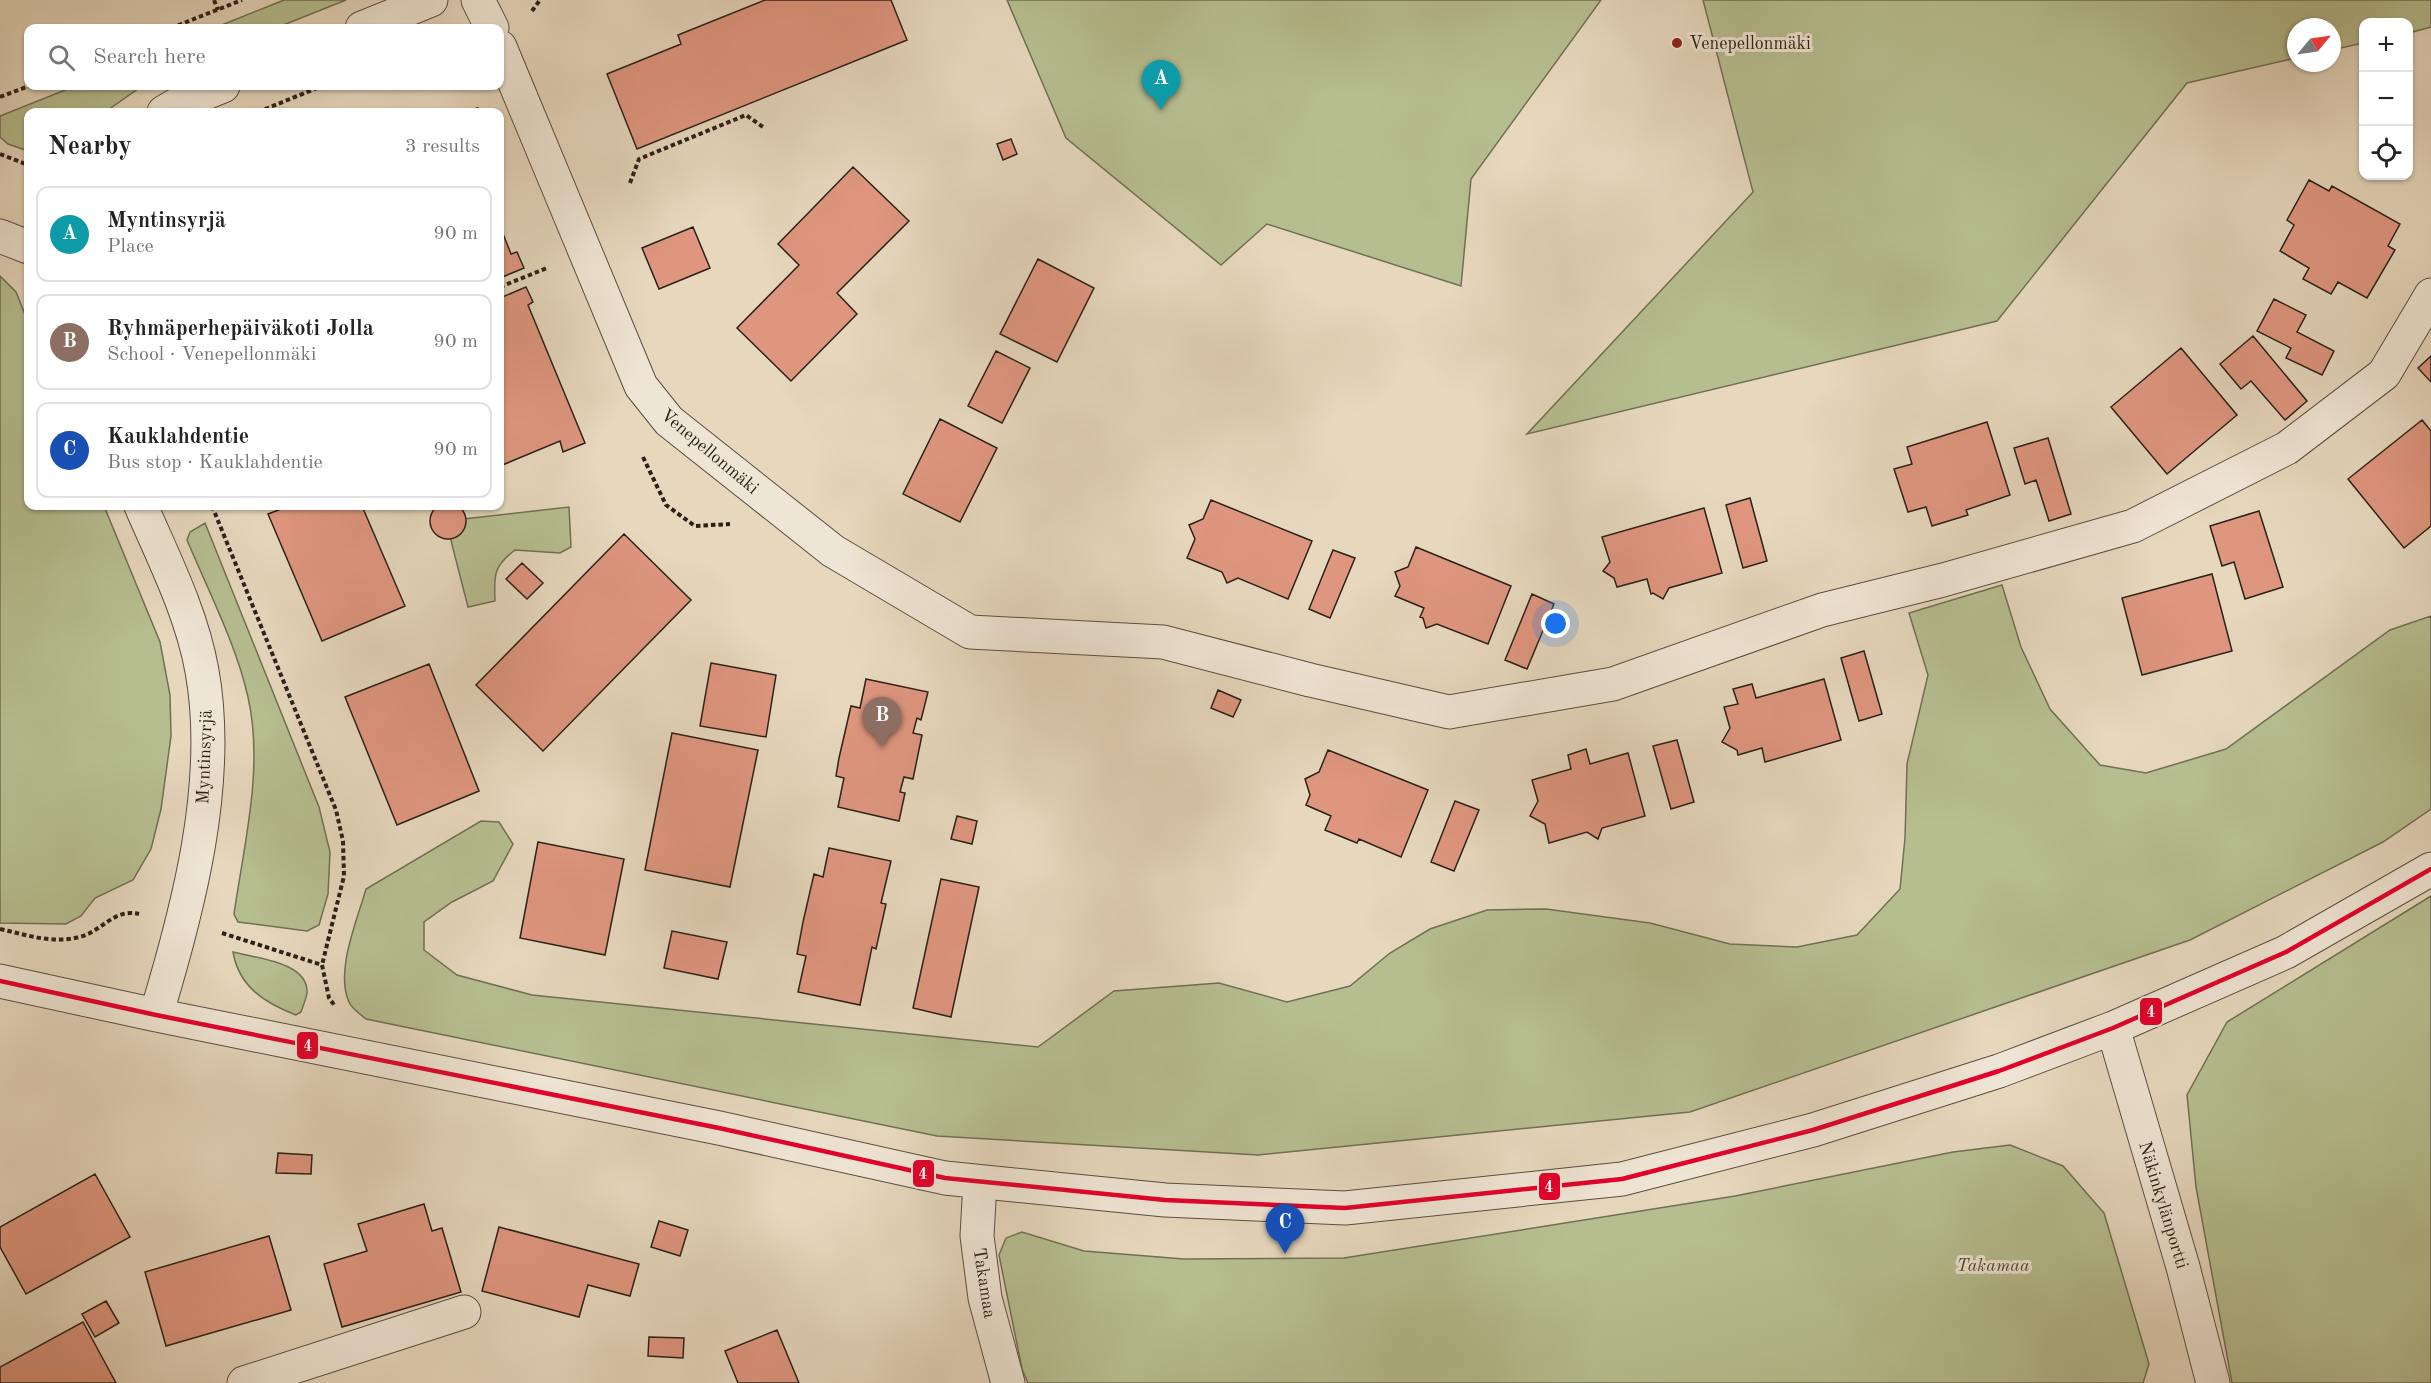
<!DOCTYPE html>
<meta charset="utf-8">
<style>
body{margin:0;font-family:"Old Standard TT",serif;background:#f2f2f2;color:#222}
.controls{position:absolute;right:18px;top:18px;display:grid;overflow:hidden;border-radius:12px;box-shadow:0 2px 4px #0004}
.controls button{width:54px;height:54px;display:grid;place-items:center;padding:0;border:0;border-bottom:2px solid #e0e0e0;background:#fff;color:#222;font:30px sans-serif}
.compass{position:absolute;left:2287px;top:18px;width:54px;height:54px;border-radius:50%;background:#fff;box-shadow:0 2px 4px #0004;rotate:61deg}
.you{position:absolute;left:1556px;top:624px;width:21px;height:21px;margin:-15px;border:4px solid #fff;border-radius:50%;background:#1a73e8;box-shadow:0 0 0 9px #1a73e833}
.badge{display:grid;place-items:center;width:39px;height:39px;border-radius:50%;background:#8f2418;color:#fff;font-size:20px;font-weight:700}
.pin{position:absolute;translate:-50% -50px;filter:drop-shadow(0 2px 3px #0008)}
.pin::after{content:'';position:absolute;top:32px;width:21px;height:18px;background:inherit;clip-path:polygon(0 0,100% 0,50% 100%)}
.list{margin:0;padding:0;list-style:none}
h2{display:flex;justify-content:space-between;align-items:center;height:78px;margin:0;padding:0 24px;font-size:26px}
h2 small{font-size:20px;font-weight:400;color:#767676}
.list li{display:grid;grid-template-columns:39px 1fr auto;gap:18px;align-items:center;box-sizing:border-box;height:96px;margin:0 12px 12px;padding:0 12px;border:2px solid #e0e0e0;border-radius:12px}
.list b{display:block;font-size:22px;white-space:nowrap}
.list p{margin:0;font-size:20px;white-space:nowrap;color:#767676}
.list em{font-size:20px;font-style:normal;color:#767676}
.icon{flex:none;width:33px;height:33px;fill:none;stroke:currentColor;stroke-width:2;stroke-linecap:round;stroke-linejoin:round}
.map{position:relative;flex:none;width:2431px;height:1383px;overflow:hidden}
.search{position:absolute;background:#fff;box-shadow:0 2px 4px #0004;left:24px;top:24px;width:480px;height:66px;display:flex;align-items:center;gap:15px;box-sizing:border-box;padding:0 21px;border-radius:12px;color:#767676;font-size:22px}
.panel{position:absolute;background:#fff;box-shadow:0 2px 4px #0004;left:24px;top:108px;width:480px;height:402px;border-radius:12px}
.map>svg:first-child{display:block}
.green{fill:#b6be90;stroke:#707054;stroke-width:1.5}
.building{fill:#df967f;stroke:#2b2118;stroke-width:1.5}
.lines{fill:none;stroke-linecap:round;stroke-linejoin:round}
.minor-casing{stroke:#5a4e41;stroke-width:35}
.path{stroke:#2b2118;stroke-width:4;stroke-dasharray:4.5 3;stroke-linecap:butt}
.minor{stroke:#efe5d4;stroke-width:33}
.bus-1-casing{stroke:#efe5d4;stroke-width:9}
.bus-1{stroke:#e4002b;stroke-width:4.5}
.poi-dot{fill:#8f2418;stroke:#efe5d4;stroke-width:2}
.labels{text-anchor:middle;stroke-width:6;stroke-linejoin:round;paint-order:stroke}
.poi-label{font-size:18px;fill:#2b2118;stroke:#efe5d4;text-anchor:start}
.street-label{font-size:18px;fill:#2b2118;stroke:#efe5d4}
.park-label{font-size:18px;font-style:italic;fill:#4e4836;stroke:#efe5d4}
.line-badge{stroke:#efe5d4;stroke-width:2}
.badge-label{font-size:16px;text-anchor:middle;font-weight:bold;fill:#fff}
</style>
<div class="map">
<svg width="2431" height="1383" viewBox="0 0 2431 1383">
<rect width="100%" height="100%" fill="#e6d7bd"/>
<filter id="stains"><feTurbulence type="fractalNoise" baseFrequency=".00333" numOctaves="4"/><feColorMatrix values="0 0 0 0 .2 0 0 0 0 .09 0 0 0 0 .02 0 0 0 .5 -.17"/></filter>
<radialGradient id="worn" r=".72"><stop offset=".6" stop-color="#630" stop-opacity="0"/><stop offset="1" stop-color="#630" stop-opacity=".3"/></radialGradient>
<!-- green -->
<path class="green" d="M284 0H346L276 28H214Z
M1007 0H1601L1471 179 1461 286 1267 224 1221 265 1066 138Z
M1703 0H2431V27L2409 33 2408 22H2364L2363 43 2332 50V27H2296V58L2187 83 1997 321 1527 434 1753 192Z
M75 86H142L105 112H28V151L8 144 0 137V116Z
M0 276 16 292 28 322V506H104L160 642 170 695 171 736 161 809 151 849 133 880 95 898 81 916 66 924 0 923Z
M569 507 571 547 560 553 515 550C493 567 494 575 495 601L468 607 446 521Z
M205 523 319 807 330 852 328 894 319 925 307 931 238 922 234 914C244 844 264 768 248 697 236 644 208 590 187 540L190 532Z
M2002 585 2021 647 2050 709 2100 765 2146 773 2226 749 2390 630 2431 616V809L2383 842 2190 940 1690 1112 1258 1155 937 1136 366 1019C360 1014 352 1009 349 1002 335 971 357 921 366 889L481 821 499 822 513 844 493 881 452 902 424 922V950L457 975 532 995 1038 1047 1114 991 1219 983 1287 1002 1350 986 1390 953 1430 929 1487 910 1546 909 1650 923 1730 944 1797 947 1857 935 1900 889 1905 838 1907 764 1928 675 1909 613Z
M2431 896V1383H2232L2196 1187 2187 1095 2227 1022Z
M233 952C255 958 309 962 307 993 306 999 303 1006 301 1012L296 1015C265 1003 239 987 233 952Z
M2010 1145 2063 1166 2104 1213 2149 1364 2143 1383H1028L1022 1369 999 1255 1006 1238 1022 1232 1084 1251 1184 1259 1344 1258 1735 1196 1953 1152Z"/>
<!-- building -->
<path class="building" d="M765 0H891L907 40 637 149 607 74 681 44 678 35Z
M1011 139 1017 154 1003 160 997 144Z
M853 167 909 221 837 293 857 314 791 381 737 328 799 265 778 244Z
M2309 180 2329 191 2332 186 2400 224 2388 246 2395 250 2367 298 2338 282 2331 294 2303 279 2309 268 2280 251 2294 225 2287 220Z
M500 226 511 254 517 252 524 268 500 278Z
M693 227 710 268 659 289 642 248Z
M1038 259 1094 288 1057 362 1000 334Z
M526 287 533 302 528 305 585 443 563 452 560 441 500 466V298Z
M2274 299 2306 315 2297 332 2334 351 2322 375 2286 358 2291 348 2257 331Z
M2253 336 2307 401 2285 420 2251 381 2241 389 2220 364Z
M2181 348 2237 415 2167 474 2111 407Z
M996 351 1030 368 1002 423 968 406Z
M2431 356V382L2418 368Z
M940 419 997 448 960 522 903 494Z
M2422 420 2431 431V526L2404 548 2348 479Z
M1987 422 2010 495 1966 510 1968 515 1932 526 1926 507 1908 512 1894 469 1912 464 1907 447Z
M2048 438 2071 514 2049 521 2036 480 2025 484 2014 448Z
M1750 498 1767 561 1743 568 1726 505Z
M1211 500 1312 541 1288 599 1238 578 1227 583 1222 572 1187 558 1195 539 1189 525 1203 519Z
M430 521a18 18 0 1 1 36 0a18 18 0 1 1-36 0Z
M289 506H362L405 606 322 641 268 514Z
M1704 508 1722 573 1669 588 1663 599 1653 593 1651 594 1647 579 1617 587 1614 578 1603 571 1610 562 1602 537Z
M2259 511 2283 587 2245 599 2234 562 2222 566 2210 526Z
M624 534 691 600 543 751 476 685Z
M1416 547 1511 586 1488 644 1437 624 1426 628 1423 618 1420 617 1424 608 1395 596 1400 586 1395 572 1408 567Z
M1333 550 1355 558 1330 618 1309 609Z
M522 563 543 583 527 599 506 579Z
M2212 574 2232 651 2142 675 2122 598Z
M1532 594 1554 604 1527 669 1505 660Z
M1864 651 1882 714 1859 721 1841 658Z
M711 663 776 675 766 737 700 726Z
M429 664 479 791 397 825 345 697Z
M866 679 928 692 921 720 917 718 913 733 922 735 913 779 904 777 900 792 905 793 899 821 838 807 844 778 836 776 839 758 851 706 860 708Z
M1824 679 1841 740 1765 762 1762 748 1738 755 1737 750 1722 742 1730 728 1724 707 1738 704 1733 689 1752 684 1756 698Z
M1218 690 1241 700 1233 717 1211 708Z
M672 733 758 750 730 887 645 870Z
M1677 740 1694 802 1671 809 1653 746Z
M1586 749 1590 764 1628 753 1645 816 1602 828 1598 839 1587 832 1549 843 1545 824 1530 816 1538 801 1532 780 1571 769 1568 755Z
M1328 750 1428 790 1401 857 1359 839 1357 843 1325 830 1331 816 1306 805 1310 795 1305 779 1319 772Z
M1455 801 1479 810 1454 871 1431 862Z
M957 816 977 821 972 844 951 839Z
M538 842 624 859 605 955 520 938Z
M829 848 891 861 881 903 886 904 876 949 872 947 860 1005 798 992 806 956 797 954 803 922 814 874 823 877Z
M941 879 979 887 951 1017 913 1008Z
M672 931 727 942 718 979 664 968Z
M278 1153 312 1155 311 1174 276 1173Z
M95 1174 130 1237 26 1294 0 1247V1227Z
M424 1204 432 1231 442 1228 461 1292 342 1327 324 1264 367 1251 358 1224Z
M659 1221 688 1230 680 1256 651 1247Z
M499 1227 639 1264 630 1296 588 1285 579 1317 482 1291Z
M269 1236 291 1310 166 1346 145 1272Z
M106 1301 119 1323 95 1337 82 1314Z
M83 1322 116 1383H0V1367Z
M777 1330 799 1383H738L725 1351Z
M649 1337 684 1338 683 1358 648 1356Z"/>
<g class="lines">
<!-- minor casing -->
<g class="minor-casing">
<path id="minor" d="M478 0 492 28
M362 28 431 0
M500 47 641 386 669 421 833 551 970 632 1163 642 1310 680 1449 712 1613 684 1822 610 1943 580 2133 526 2287 448 2384 374 2431 295
M164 112 176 105 223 86
M0 236 28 247
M141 506C164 559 192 614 202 671 222 782 188 910 156 1015
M0 981 156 1015 719 1128 945 1178 1165 1200 1345 1208 1622 1179 1813 1130 1999 1071 2113 1028 2286 952 2431 869
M2113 1028 2183 1267 2213 1383
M980 1182 977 1236 985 1298 1008 1383
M244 1383 464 1312"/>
</g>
<!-- path -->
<path class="path" d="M214 0 218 10
M532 11 540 0
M171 28 242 0
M0 97 29 86
M258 112 322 86
M468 112 479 109
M0 154 28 165
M630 183 639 159 746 115 763 127
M500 287 547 268
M643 457 666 505 695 526 730 524
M212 506 336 810 343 841 344 876 322 965
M0 929C27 935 52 944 79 937 102 932 113 908 139 914
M222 933 322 965 329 998 335 1006"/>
<!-- minor -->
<use href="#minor" class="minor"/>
<!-- bus-1 casing -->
<g class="bus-1-casing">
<path id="bus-1" d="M0 981 156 1015 719 1128 945 1178 1165 1200 1345 1208 1622 1179 1813 1130 1999 1071 2113 1028 2286 952 2431 869"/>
</g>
<!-- bus-1 -->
<use href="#bus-1" class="bus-1"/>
</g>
<!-- markers -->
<circle class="poi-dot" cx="1677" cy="43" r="6"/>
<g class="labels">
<!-- poi labels -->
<g class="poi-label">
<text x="1689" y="49">Venepellonmäki</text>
</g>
<!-- street labels -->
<g class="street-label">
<text transform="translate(710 451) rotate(40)" y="6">Venepellonmäki</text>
<text transform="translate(204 757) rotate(-88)" y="6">Myntinsyrjä</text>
<text transform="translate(2164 1205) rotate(73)" y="6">Näkinkylänportti</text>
<text transform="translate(985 1283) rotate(81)" y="6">Takamaa</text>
</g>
<!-- park labels -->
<g class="park-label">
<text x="1993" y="1271">Takamaa</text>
</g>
</g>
<g class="line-badge">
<rect x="2139" y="997" width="24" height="29" rx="6" fill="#e4002b"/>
<rect x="296" y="1031" width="23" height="29" rx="6" fill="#e4002b"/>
<rect x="912" y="1159" width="23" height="29" rx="6" fill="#e4002b"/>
<rect x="1538" y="1172" width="23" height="29" rx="6" fill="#e4002b"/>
</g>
<g class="badge-label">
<text x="2151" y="1017">4</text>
<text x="308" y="1051">4</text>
<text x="923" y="1179">4</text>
<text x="1549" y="1192">4</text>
</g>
<rect width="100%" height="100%" filter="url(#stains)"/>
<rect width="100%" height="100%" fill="url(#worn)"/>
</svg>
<div class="controls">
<button>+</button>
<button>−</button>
<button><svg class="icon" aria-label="locate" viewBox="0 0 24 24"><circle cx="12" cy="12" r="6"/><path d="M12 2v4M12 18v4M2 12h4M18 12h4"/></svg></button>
</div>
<svg class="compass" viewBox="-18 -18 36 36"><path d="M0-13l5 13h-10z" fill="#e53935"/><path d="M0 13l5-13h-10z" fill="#767676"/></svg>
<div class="you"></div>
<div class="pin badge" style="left:1161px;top:110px;background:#0f9aa8">A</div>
<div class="pin badge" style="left:882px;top:747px;background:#8d6e63">B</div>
<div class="pin badge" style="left:1285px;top:1254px;background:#1a4fb4">C</div>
<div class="search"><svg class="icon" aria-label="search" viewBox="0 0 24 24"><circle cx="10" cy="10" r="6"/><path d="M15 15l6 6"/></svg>Search here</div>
<section class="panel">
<h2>Nearby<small>3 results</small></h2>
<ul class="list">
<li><span class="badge" style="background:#0f9aa8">A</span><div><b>Myntinsyrjä</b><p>Place</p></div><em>90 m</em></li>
<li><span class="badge" style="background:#8d6e63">B</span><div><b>Ryhmäperhepäiväkoti Jolla</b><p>School · Venepellonmäki</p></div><em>90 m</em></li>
<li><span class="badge" style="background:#1a4fb4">C</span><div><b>Kauklahdentie</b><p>Bus stop · Kauklahdentie</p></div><em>90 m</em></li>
</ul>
</section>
</div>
